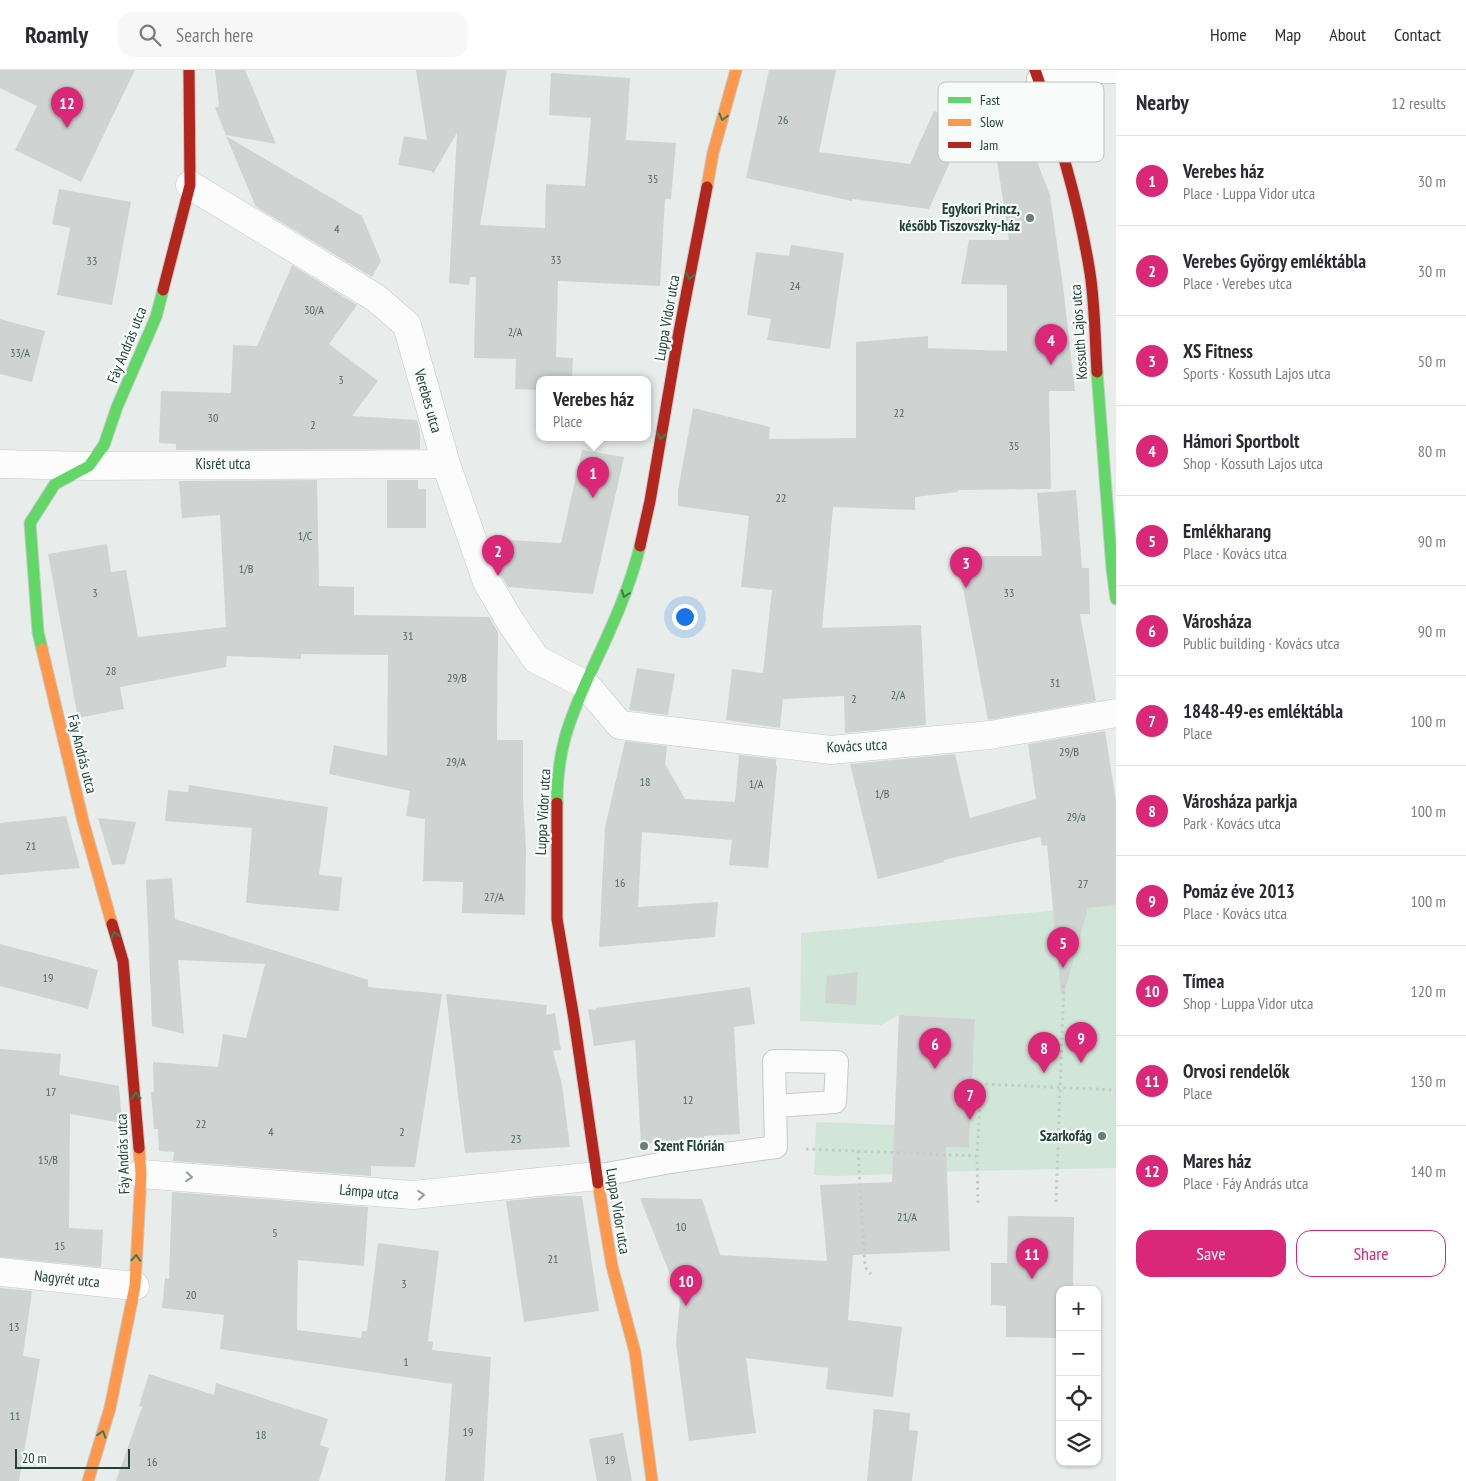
<!DOCTYPE html>
<meta charset="utf-8">
<style>
body{margin:0;font-family:"PT Sans Narrow",sans-serif;background:#f7f7f7;color:#2b2b33}
.controls{position:absolute;right:15px;bottom:15px;display:grid;overflow:hidden;border-radius:10px;box-shadow:0 1px 4px #0004}
.controls button{width:45px;height:45px;display:grid;place-items:center;padding:0;border:0;border-bottom:1px solid #e1e1e2;background:#fff;color:#2b2b33;font:25px sans-serif}
.scale{position:absolute;left:15px;bottom:12px;width:115px;box-sizing:border-box;padding-left:5px;border:2px solid #24423a;border-top:0;font-size:14px;line-height:18px;white-space:nowrap;color:#24423a;-webkit-text-stroke:4px #f7fbf9;paint-order:stroke}
.you{position:absolute;left:684px;top:546px;width:18px;height:18px;margin:-12px;border:4px solid #fff;border-radius:50%;background:#1a73e8;box-shadow:0 0 0 8px #1a73e833}
.badge{display:grid;place-items:center;width:32px;height:32px;border-radius:50%;background:#db2777;color:#fff;font-size:16px;font-weight:700}
.pin{position:absolute;translate:-50% -41px;filter:drop-shadow(0 1px 2px #0008)}
.pin::after{content:'';position:absolute;top:26px;width:18px;height:15px;background:inherit;clip-path:polygon(0 0,100% 0,50% 100%)}
.popup{position:absolute;left:536px;top:306px;width:115px;height:65px;box-sizing:border-box;display:grid;place-content:center;border-radius:10px;background:#fff;filter:drop-shadow(0 1px 4px #0005);font-size:16px;white-space:nowrap;color:#7c7c81}
.popup b{font-size:19px;color:#2b2b33}
.popup::after{content:'';position:absolute;left:50%;top:100%;margin-left:-10px;border:10px solid transparent;border-top-color:#fff}
.list{margin:0;padding:0;list-style:none}
h2{display:flex;justify-content:space-between;align-items:center;height:65px;margin:0;padding:0 20px;font-size:21px}
h2 small{font-size:16px;font-weight:400;color:#7c7c81}
.list li{display:grid;grid-template-columns:32px 1fr auto;gap:15px;align-items:center;box-sizing:border-box;height:90px;padding:0 20px;border-top:1px solid #e1e1e2}
.list b{display:block;font-size:19px;white-space:nowrap}
.list p{margin:0;font-size:16px;white-space:nowrap;color:#7c7c81}
.list em{font-size:16px;font-style:normal;color:#7c7c81}
.actions{display:flex;gap:10px;padding:15px 20px}
.actions a{flex:1;padding:11px 0;border:1px solid #db2777;border-radius:15px;text-align:center;font-size:18px;color:#db2777}
.actions .main{background:#db2777;color:#fff}
.icon{flex:none;width:28px;height:28px;fill:none;stroke:currentColor;stroke-width:2;stroke-linecap:round;stroke-linejoin:round}
.map{position:relative;flex:none;width:1116px;height:1411px;overflow:hidden}
header{display:flex;align-items:center;gap:30px;box-sizing:border-box;height:70px;padding:0 25px;background:#fff;border-bottom:1px solid #e1e1e2}
header strong{font-size:24px}
nav{display:flex;gap:28px;margin-inline-start:auto;font-size:18px}
.search{width:350px;height:45px;background:#f7f7f7;display:flex;align-items:center;gap:12px;box-sizing:border-box;padding:0 18px;border-radius:15px;color:#7c7c81;font-size:19px}
main{display:flex}
aside{flex:1;background:#fff}
.map>svg:first-child{display:block}
.green{fill:#d1e6d8}
.building{fill:#cfd4d2}
.lines{fill:none;stroke-linecap:round;stroke-linejoin:round}
.lane-casing{stroke:#c5cac8;stroke-width:24}
.street-casing{stroke:#c5cac8;stroke-width:29}
.fast-casing{stroke:#c3cbc8;stroke-width:13}
.slow-casing{stroke:#c3cbc8;stroke-width:13}
.jam-casing{stroke:#c3cbc8;stroke-width:13}
.path{stroke:#c3ccca;stroke-width:3;stroke-dasharray:2.5 4;stroke-linecap:butt}
.lane{stroke:#fcfcfc;stroke-width:22}
.street{stroke:#fcfcfc;stroke-width:28}
.fast{stroke:#63d668;stroke-width:11}
.slow{stroke:#ff974d;stroke-width:11}
.jam{stroke:#b3261e;stroke-width:11}
.oneway{stroke:#3d7d4c}
.oneway2{stroke:#909f9b}
.poi-dot{fill:#697e78;stroke:#f7fbf9;stroke-width:2}
.labels{text-anchor:middle;stroke-width:4.5;stroke-linejoin:round;paint-order:stroke}
.number-label{font-size:12px;fill:#506761}
.poi-label{font-size:15px;font-weight:bold;fill:#24423a;stroke:#f7fbf9;text-anchor:end}
.street-label{font-size:15px;fill:#24423a;stroke:#f7fbf9}
.key{fill:#f7fbf9;stroke:#b8c4c0;stroke-width:1}
.key-label{font-size:14px;fill:#24423a}
</style>
<header>
<strong>Roamly</strong>
<div class="search"><svg class="icon" aria-label="search" viewBox="0 0 24 24"><circle cx="10" cy="10" r="6"/><path d="M15 15l6 6"/></svg>Search here</div>
<nav><a>Home</a><a>Map</a><a>About</a><a>Contact</a></nav>
</header>
<main>
<div class="map">
<svg width="1116" height="1411" viewBox="0 0 1116 1411">
<rect width="100%" height="100%" fill="#e8edeb"/>
<!-- green -->
<path class="green" d="M1116 835V1098L970 1101 839 1106 814 1105 816 1052 894 1055V1074L969 1078 975 949 899 945 881 955 800 951 801 863Z"/>
<!-- building -->
<path class="building" d="M0 0H135L81 112 15 80 37 36 0 18Z
M215 0H245L276 74 226 65 215 38 219 36Z
M416 0H507L480 155 545 158 546 114 585 116 591 48 549 45 551 3 630 8 626 70 676 73 671 129H665L660 216 558 211 556 287 573 288 572 309H539V320L515 319 516 289 474 288 476 207H470L469 215 449 213 457 63 433 104 432 101 398 95 404 66 427 70Z
M769 0H836L819 82 910 94 934 41 966 56 929 139 852 129V131L746 108Z
M226 66 362 146 381 191 372 207 256 137Z
M1031 76 1050 125 1063 216 1075 321H1049L1051 419 958 420V422L915 427V440L833 437 822 558 921 555 926 655 845 663 844 626 783 629 780 658 726 650 732 599 763 603 772 520 741 517 749 446 678 436V420L693 338 770 357 769 369 856 368V272L928 266V278L1007 281V215L961 214 969 170H1009L995 78Z
M59 119 131 132 112 235 57 225 70 158 52 154Z
M791 175 844 183 830 279 767 270 771 249 747 245 756 182 789 186Z
M292 195 357 235 329 274 378 311 352 346 417 350 420 361V379L176 380V374L159 373 161 321 231 323 233 275 257 276Z
M0 249 45 261 32 312 0 304Z
M582 380 624 387 593 524 508 517 501 505 489 469 561 473Z
M317 410 319 516 354 517V545L489 547 498 562 497 670H523V726L526 778 525 845 462 843 463 812 423 811 425 749 406 746 410 721 329 704 334 675 387 686 388 585 301 584V589L227 586 226 597 120 617 124 639 78 648 48 484 107 474 111 502 126 500 138 567 226 557 220 445 182 448 179 411Z
M387 410H418V419H426V458H387Z
M1076 420 1082 498H1089L1090 544H1080L1096 631 988 650 957 486H1042L1037 423Z
M637 598 675 604 668 645 629 640Z
M1105 661 1116 731V835L1088 838 1064 924H1061L1047 775 1042 776 1040 767 944 790V792L878 809 850 694 955 684 970 748 1036 729 1028 674Z
M625 671 667 676 665 694 685 729 735 732 739 685 776 689V696H777L768 798 729 795 732 770 642 762 638 837 718 832 715 867 599 877 605 757Z
M189 715 328 737 319 805 342 807 339 841 246 833 252 758 165 751 168 720 188 722Z
M66 746 80 798 0 805V753Z
M98 748 136 752 125 794 112 795Z
M172 808 175 849 368 910V917L442 924 415 1097 371 1096V1106L173 1091 174 1082 159 1081 158 1059H154L151 1022H154L153 992 218 997 223 964 246 968 265 894 178 890 184 964 152 956 146 810Z
M0 874 98 900 88 939 0 916Z
M858 902 856 935 825 933 827 906Z
M750 917 755 954 734 957 740 1064 704 1066V1070L641 1074 635 970 594 976 588 939 596 940V938Z
M446 924 547 935 546 945 555 943 561 980 553 981 562 1015 570 1077 465 1083Z
M899 945 975 949 969 1078 946 1077 950 1181 853 1185 848 1250 902 1257 893 1327 826 1319 828 1298 746 1288 756 1363 689 1371 676 1274 680 1230 640 1128 702 1129 720 1185 827 1191 820 1115 892 1112Z
M0 979 61 984 59 1005 119 1016 122 1053 70 1044 69 1158 103 1160 101 1197 0 1187Z
M172 1122 368 1137 364 1196 298 1190 297 1260 361 1268 362 1261H367L378 1173 439 1181 428 1271 433 1272 432 1280 491 1287 484 1411H445L452 1314 220 1279 224 1245 162 1238 165 1208 169 1209Z
M555 1126H582L599 1241 524 1252 506 1131Z
M1008 1146 1074 1147 1073 1220H1060V1268L1006 1267V1236L991 1235V1193H1007Z
M0 1218 32 1221 23 1286 40 1289 19 1411H0Z
M149 1304 214 1325 216 1313 328 1349 320 1375 329 1378 319 1411H116L142 1337 139 1336Z
M874 1339 910 1343 909 1360 918 1361 912 1411H867Z
M623 1363 632 1411H597L589 1369Z"/>
<g class="lines">
<!-- lane casing -->
<g class="lane-casing">
<path id="lane" d="M1038 9 1057 3 1116 2
M597 1106 670 1092 776 1077 774 991 837 992 835 1032 775 1036"/>
</g>
<!-- street casing -->
<g class="street-casing">
<path id="street" d="M190 115 376 228 407 255 446 394 487 512 510 551 536 589 586 615 620 655 831 680 990 665 1116 643
M0 394 89 396 446 394
M141 1104 413 1125 597 1106
M0 1202 135 1216"/>
</g>
<!-- fast casing -->
<g class="fast-casing">
<path id="fast" d="M1097 302 1112 499 1116 529
M42 579 38 562 30 453 55 414 89 396 104 375 117 337 156 247 163 220
M557 733C557 713 559 692 564 672 569 650 579 629 588 608 608 565 629 522 640 476"/>
</g>
<!-- slow casing -->
<g class="slow-casing">
<path id="slow" d="M707 117 713 83 736 0
M42 579 83 751 112 854
M598 1113 612 1196 635 1282 652 1411
M88 1411 110 1338 135 1216 141 1104 139 1078"/>
</g>
<!-- jam casing -->
<g class="jam-casing">
<path id="jam" d="M1035 0C1059 66 1079 133 1090 203 1095 235 1095 269 1097 302
M163 220 190 115 189 0
M640 476 650 431 679 262 707 117
M557 733V849L574 949 598 1113
M112 854 123 891 139 1078"/>
</g>
<!-- path -->
<path class="path" d="M806 1079 977 1086
M858 1081 865 1197 871 1204
M1056 1132 1064 911
M978 1133 977 1086 981 1014 1116 1020"/>
<!-- lane -->
<use href="#lane" class="lane"/>
<!-- street -->
<use href="#street" class="street"/>
<!-- fast -->
<use href="#fast" class="fast"/>
<!-- slow -->
<use href="#slow" class="slow"/>
<!-- jam -->
<use href="#jam" class="jam"/>
</g>
<!-- one-way arrows -->
<defs><path id="oneway-chevron" d="M-2-3.5L2.5 0L-2 3.5" fill="none" stroke-width="1.6" stroke-linecap="round" stroke-linejoin="round" transform="scale(1.25)"/></defs>
<g class="oneway">
<use href="#oneway-chevron" transform="translate(723 47) rotate(105)"/>
<use href="#oneway-chevron" transform="translate(690 206) rotate(101)"/>
<use href="#oneway-chevron" transform="translate(661 366) rotate(100)"/>
<use href="#oneway-chevron" transform="translate(625 524) rotate(110)"/>
<use href="#oneway-chevron" transform="translate(115 865) rotate(-106)"/>
<use href="#oneway-chevron" transform="translate(136 1026) rotate(-94)"/>
<use href="#oneway-chevron" transform="translate(136 1188) rotate(-87)"/>
<use href="#oneway-chevron" transform="translate(102 1364) rotate(-73)"/>
</g>
<g class="oneway2">
<use href="#oneway-chevron" transform="translate(189 1107) rotate(5)"/>
<use href="#oneway-chevron" transform="translate(421 1125) rotate(-5)"/>
</g>
<!-- markers -->
<g class="poi-dot">
<circle cx="1030" cy="148" r="5"/>
<circle cx="1102" cy="1066" r="5"/>
<circle cx="644" cy="1076" r="5"/>
</g>
<g class="labels">
<!-- number labels -->
<g class="number-label">
<text x="783" y="54">26</text>
<text x="653" y="113">35</text>
<text x="337" y="163">4</text>
<text x="556" y="194">33</text>
<text x="92" y="195">33</text>
<text x="795" y="220">24</text>
<text x="314" y="244">30/A</text>
<text x="515" y="266">2/A</text>
<text x="20" y="287">33/A</text>
<text x="341" y="314">3</text>
<text x="899" y="347">22</text>
<text x="213" y="352">30</text>
<text x="313" y="359">2</text>
<text x="1014" y="380">35</text>
<text x="781" y="432">22</text>
<text x="305" y="470">1/C</text>
<text x="246" y="503">1/B</text>
<text x="95" y="527">3</text>
<text x="1009" y="527">33</text>
<text x="408" y="570">31</text>
<text x="111" y="605">28</text>
<text x="457" y="612">29/B</text>
<text x="1055" y="617">31</text>
<text x="898" y="629">2/A</text>
<text x="854" y="633">2</text>
<text x="1069" y="686">29/B</text>
<text x="456" y="696">29/A</text>
<text x="645" y="716">18</text>
<text x="756" y="718">1/A</text>
<text x="882" y="728">1/B</text>
<text x="1076" y="751">29/a</text>
<text x="31" y="780">21</text>
<text x="620" y="817">16</text>
<text x="1083" y="818">27</text>
<text x="494" y="831">27/A</text>
<text x="48" y="912">19</text>
<text x="51" y="1026">17</text>
<text x="688" y="1034">12</text>
<text x="201" y="1058">22</text>
<text x="271" y="1066">4</text>
<text x="402" y="1066">2</text>
<text x="516" y="1073">23</text>
<text x="48" y="1094">15/B</text>
<text x="907" y="1151">21/A</text>
<text x="681" y="1161">10</text>
<text x="275" y="1167">5</text>
<text x="60" y="1180">15</text>
<text x="553" y="1193">21</text>
<text x="404" y="1218">3</text>
<text x="191" y="1229">20</text>
<text x="14" y="1261">13</text>
<text x="406" y="1296">1</text>
<text x="15" y="1350">11</text>
<text x="468" y="1366">19</text>
<text x="261" y="1369">18</text>
<text x="610" y="1394">19</text>
<text x="152" y="1396">16</text>
</g>
<!-- poi labels -->
<g class="poi-label">
<text x="1020" y="144">Egykori Princz,<tspan x="1020" dy="17">később Tiszovszky-ház</tspan></text>
<text x="1092" y="1071">Szarkofág</text>
<text x="654" y="1081" text-anchor="start">Szent Flórián</text>
</g>
<!-- street labels -->
<g class="street-label">
<text transform="translate(667 248) rotate(-80)" y="5">Luppa Vidor utca</text>
<text transform="translate(1079 262) rotate(-94)" y="5">Kossuth Lajos utca</text>
<text transform="translate(127 275) rotate(-68)" y="5">Fáy András utca</text>
<text transform="translate(428 331) rotate(74)" y="5">Verebes utca</text>
<text x="223" y="399">Kisrét utca</text>
<text transform="translate(857 676) rotate(-3)" y="5">Kovács utca</text>
<text transform="translate(82 684) rotate(76)" y="5">Fáy András utca</text>
<text transform="translate(543 742) rotate(-87)" y="5">Luppa Vidor utca</text>
<text transform="translate(123 1084) rotate(-92)" y="5">Fáy András utca</text>
<text transform="translate(369 1122) rotate(5)" y="5">Lámpa utca</text>
<text transform="translate(618 1141) rotate(81)" y="5">Luppa Vidor utca</text>
<text transform="translate(67 1209) rotate(6)" y="5">Nagyrét utca</text>
</g>
</g>
<!-- legend -->
<rect x="938" y="12" width="166" height="80" rx="8" class="key"/>
<rect x="948" y="27" width="23" height="6" fill="#63d668"/>
<rect x="948" y="49" width="23" height="7" fill="#ff974d"/>
<rect x="948" y="72" width="23" height="6" fill="#b3261e"/>
<g class="key-label">
<text x="980" y="35">Fast</text>
<text x="980" y="57">Slow</text>
<text x="980" y="80">Jam</text>
</g>
</svg>
<div class="controls">
<button>+</button>
<button>−</button>
<button><svg class="icon" aria-label="locate" viewBox="0 0 24 24"><circle cx="12" cy="12" r="6"/><path d="M12 2v4M12 18v4M2 12h4M18 12h4"/></svg></button>
<button><svg class="icon" aria-label="layers" viewBox="0 0 24 24"><path d="M12 4l9 5-9 5-9-5zM3 14l9 5 9-5"/></svg></button>
</div>
<div class="scale">20 m</div>
<div class="you"></div>
<div class="pin badge" style="left:593px;top:428px">1</div>
<div class="popup"><b>Verebes ház</b>Place</div>
<div class="pin badge" style="left:498px;top:506px">2</div>
<div class="pin badge" style="left:966px;top:518px">3</div>
<div class="pin badge" style="left:1051px;top:295px">4</div>
<div class="pin badge" style="left:1063px;top:898px">5</div>
<div class="pin badge" style="left:935px;top:999px">6</div>
<div class="pin badge" style="left:970px;top:1050px">7</div>
<div class="pin badge" style="left:1044px;top:1003px">8</div>
<div class="pin badge" style="left:1081px;top:993px">9</div>
<div class="pin badge" style="left:686px;top:1236px">10</div>
<div class="pin badge" style="left:1032px;top:1209px">11</div>
<div class="pin badge" style="left:67px;top:58px">12</div>
</div>
<aside>
<h2>Nearby<small>12 results</small></h2>
<ul class="list">
<li><span class="badge">1</span><div><b>Verebes ház</b><p>Place · Luppa Vidor utca</p></div><em>30 m</em></li>
<li><span class="badge">2</span><div><b>Verebes György emléktábla</b><p>Place · Verebes utca</p></div><em>30 m</em></li>
<li><span class="badge">3</span><div><b>XS Fitness</b><p>Sports · Kossuth Lajos utca</p></div><em>50 m</em></li>
<li><span class="badge">4</span><div><b>Hámori Sportbolt</b><p>Shop · Kossuth Lajos utca</p></div><em>80 m</em></li>
<li><span class="badge">5</span><div><b>Emlékharang</b><p>Place · Kovács utca</p></div><em>90 m</em></li>
<li><span class="badge">6</span><div><b>Városháza</b><p>Public building · Kovács utca</p></div><em>90 m</em></li>
<li><span class="badge">7</span><div><b>1848-49-es emléktábla</b><p>Place</p></div><em>100 m</em></li>
<li><span class="badge">8</span><div><b>Városháza parkja</b><p>Park · Kovács utca</p></div><em>100 m</em></li>
<li><span class="badge">9</span><div><b>Pomáz éve 2013</b><p>Place · Kovács utca</p></div><em>100 m</em></li>
<li><span class="badge">10</span><div><b>Tímea</b><p>Shop · Luppa Vidor utca</p></div><em>120 m</em></li>
<li><span class="badge">11</span><div><b>Orvosi rendelők</b><p>Place</p></div><em>130 m</em></li>
<li><span class="badge">12</span><div><b>Mares ház</b><p>Place · Fáy András utca</p></div><em>140 m</em></li>
</ul>
<div class="actions"><a class="main">Save</a><a>Share</a></div>
</aside>
</main>
